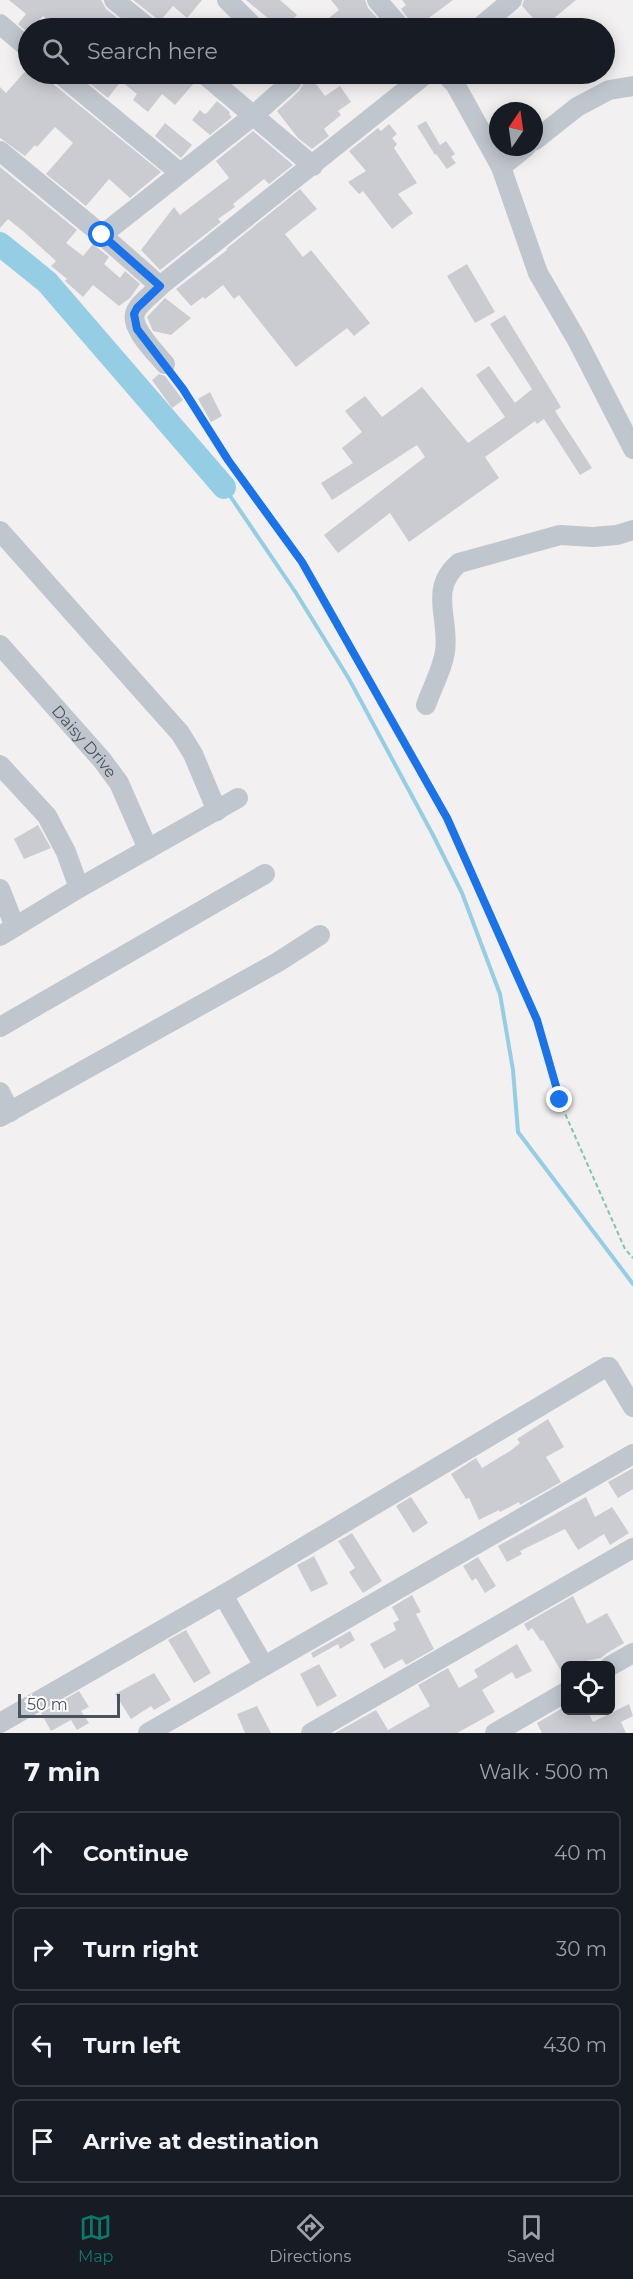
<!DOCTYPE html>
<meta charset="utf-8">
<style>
body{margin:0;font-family:Montserrat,sans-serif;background:#242831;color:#f1f3f6}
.controls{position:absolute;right:18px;bottom:18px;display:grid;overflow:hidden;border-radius:9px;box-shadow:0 3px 15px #0003}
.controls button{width:54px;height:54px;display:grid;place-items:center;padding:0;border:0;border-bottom:2px solid #363941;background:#171b24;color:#f1f3f6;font:30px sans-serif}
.compass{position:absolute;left:489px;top:102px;width:54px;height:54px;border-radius:50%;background:#171b24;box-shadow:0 3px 15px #0003;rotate:13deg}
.scale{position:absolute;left:18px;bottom:15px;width:102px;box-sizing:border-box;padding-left:6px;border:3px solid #4a525c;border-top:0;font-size:16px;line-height:21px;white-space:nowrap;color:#4a525c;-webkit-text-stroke:4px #fff;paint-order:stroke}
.stop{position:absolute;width:18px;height:18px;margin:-14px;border:4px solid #1a73e8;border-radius:50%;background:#fff}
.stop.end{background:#1a73e8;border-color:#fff;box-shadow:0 2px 6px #0008}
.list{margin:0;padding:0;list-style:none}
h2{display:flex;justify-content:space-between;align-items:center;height:78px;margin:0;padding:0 24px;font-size:26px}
h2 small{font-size:20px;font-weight:400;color:#9ea1a6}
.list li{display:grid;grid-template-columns:39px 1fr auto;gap:18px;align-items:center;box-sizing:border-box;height:84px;margin:0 12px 12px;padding:0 12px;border:2px solid #363941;border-radius:9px}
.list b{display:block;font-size:22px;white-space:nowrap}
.list em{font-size:20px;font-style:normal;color:#9ea1a6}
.icon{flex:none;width:33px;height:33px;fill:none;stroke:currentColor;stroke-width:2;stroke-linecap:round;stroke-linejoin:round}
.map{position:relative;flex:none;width:633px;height:1733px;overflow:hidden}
.search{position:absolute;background:#171b24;box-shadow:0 3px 15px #0003;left:18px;right:18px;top:18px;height:66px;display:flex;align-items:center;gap:15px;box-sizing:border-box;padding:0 21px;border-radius:33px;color:#9ea1a6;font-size:22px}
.sheet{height:462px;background:#171b24}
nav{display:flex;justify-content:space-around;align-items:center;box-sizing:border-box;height:84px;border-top:2px solid #363941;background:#171b24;font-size:16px;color:#9ea1a6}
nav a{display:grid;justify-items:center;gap:3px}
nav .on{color:#0f766e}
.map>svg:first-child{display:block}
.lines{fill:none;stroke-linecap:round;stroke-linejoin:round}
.stream{stroke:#95cee4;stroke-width:4}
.river{stroke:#95cee4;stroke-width:24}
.building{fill:#cbccd2}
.path{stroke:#7fc6a8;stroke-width:2;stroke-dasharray:4.5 3;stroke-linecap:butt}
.minor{stroke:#c0c6cd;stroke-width:20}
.route{stroke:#1a73e8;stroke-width:8}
.labels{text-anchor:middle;stroke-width:4.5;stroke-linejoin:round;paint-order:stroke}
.street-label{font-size:16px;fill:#4a525c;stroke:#fff}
</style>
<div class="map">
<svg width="633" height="1733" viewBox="0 0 633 1733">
<rect width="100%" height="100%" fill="#f2f0f0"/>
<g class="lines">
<!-- stream -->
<path class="stream" d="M224 487 296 593 349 679 433 835 462 893 500 994 513 1070 518 1132 633 1284"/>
<!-- river -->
<path class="river" d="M0 244 47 282 224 487"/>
</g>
<!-- building -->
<path class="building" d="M9 0H101L106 9 130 28H59L43 16 33 28H28V33L18 24 26 14Z
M133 0H202L187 18 173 6 160 21Z
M246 0H280L297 15 285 28H280Z
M331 0H365L368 8 386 28H329L324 22 339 10Z
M402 0H453L415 28H413L410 21 401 9 406 5Z
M524 0H576L542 28 522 6Z
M28 68V74H48L52 83 161 172 130 198 109 179 86 206 46 174 73 143 55 127 37 147 35 145 25 156 0 138V87L6 93Z
M78 74H192L195 82 175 105 162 94 148 112 133 100 137 94 121 81 108 98Z
M311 77 325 96 340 86 351 102 338 111 341 115 324 129 329 136 312 149 298 138 277 111 299 91 305 81Z
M217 101 230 112 229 114 232 117 210 135 192 120 200 110 204 114 207 113Z
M426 121 440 145 446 141 455 154 451 157 456 163 447 169 436 154 435 155 417 126Z
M165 123 192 145 181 158 155 136Z
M389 124 397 134 392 138 397 144 394 148 417 183 398 194 413 213 392 229 363 191 359 194 348 182 366 171 349 151 378 128 381 131Z
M253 131 293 165 269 184 264 179 233 204 235 207 218 219 221 222 160 270 141 250 174 207 180 215 229 178 216 161Z
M0 167 77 230 66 243 83 256 93 244 109 257 104 264 120 278 125 271 140 284 130 298 119 306 93 285 83 297 65 281 67 279 51 266 56 261 23 231 8 219 0 228Z
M300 189 317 209 285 234 303 257 311 250 370 323 354 336 347 328 296 367 239 295 234 299 223 285 205 299 203 297 191 306 176 289 227 250 226 249Z
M467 264 495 312 475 323 447 276Z
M165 298 191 318 171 335 153 331 147 317Z
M505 315 561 407 555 411 592 468 580 475 544 419 537 424 535 421 485 457 499 478 409 542 390 513 338 553 324 535 425 457 417 445 332 500 321 483 353 463 342 448 362 432 345 411 365 396 382 417 422 387 468 443 505 417 476 375 489 366 515 403 532 389 490 324Z
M159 374 165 376 183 400 172 408 152 380Z
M210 392 222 416 211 422 198 399Z
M38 825 51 848 24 859 14 839Z
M548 1419 564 1447 546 1457 561 1482 520 1505 519 1502 500 1512 499 1510 479 1520 469 1498 466 1499 451 1474 476 1458 482 1468 510 1451 520 1443 517 1439Z
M633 1468V1489L618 1498 608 1482Z
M411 1497 428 1523 413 1533 396 1506Z
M586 1497 595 1517 612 1507 629 1533 610 1545 604 1534 578 1550 565 1529 520 1551 522 1554 507 1562 498 1546Z
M352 1533 382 1581 363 1593 349 1572 355 1568 338 1541Z
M314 1556 328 1584 311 1592 297 1565Z
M478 1557 496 1586 485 1593 476 1578 472 1581 463 1566Z
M412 1595 421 1612 416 1614 434 1649 406 1665 402 1659 384 1669 370 1644 396 1630 393 1623 399 1620 392 1607Z
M573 1596 587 1624 607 1613 624 1643 607 1653 601 1658 566 1665V1669L561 1671 543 1640 541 1641 532 1628 528 1631 524 1624Z
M186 1630 211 1673 194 1683 168 1640Z
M350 1631 355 1640 340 1649 338 1644 313 1658 311 1653Z
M517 1644 532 1671 516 1679 512 1672 482 1690 495 1712 457 1733H335L376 1710 388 1730 430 1706 418 1685 448 1668 459 1688 478 1677 474 1670Z
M319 1664 337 1696 317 1707 300 1674Z
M154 1673 171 1700 154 1710 151 1706 131 1719 115 1694Z
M79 1691 89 1707 81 1711 89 1723 77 1730 71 1720 51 1731 41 1713Z
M629 1704 633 1716 621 1722 626 1733H542L537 1723 566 1706V1710H587L593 1722Z
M257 1706 271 1733H245L237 1714Z"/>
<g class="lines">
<!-- path -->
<path class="path" d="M174 376 228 460 302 562 447 818 537 1020 559 1100 625 1249 633 1258"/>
<!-- minor -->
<g class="minor">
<path d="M114 0 149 28"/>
<path d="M227 0 255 28"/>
<path d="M377 0 401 28"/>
<path d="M0 24 28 48"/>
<path d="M479 28 512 0"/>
<path d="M60 74 179 172"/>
<path d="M204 74 313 166"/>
<path d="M445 74 455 84 501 167 538 273 577 340 633 449"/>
<path d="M534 141 577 107 609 90 633 86"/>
<path d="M0 151 102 235 160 286"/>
<path d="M501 167 526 147"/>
<path d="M102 235 254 115 291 82 295 74"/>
<path d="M165 364C155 352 128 326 136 311 141 301 153 294 160 286L426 74"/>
<path d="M0 531 180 733 193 754 217 811"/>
<path id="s1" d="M0 645 102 760 119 783 148 849"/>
<path d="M426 705C432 688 442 670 445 652 450 619 428 589 459 563L560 535 593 537 617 535 633 530"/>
<path d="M0 765 47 816 66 852 79 888"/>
<path d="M0 889 15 927"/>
<path d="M0 936 79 888 238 798"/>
<path d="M0 1027 265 874"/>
<path d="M0 1092 10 1112"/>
<path d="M0 1117 278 962 320 935"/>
<path d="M223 1595 264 1666"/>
<path d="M610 1666 633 1653"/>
<path d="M0 1723 223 1595 606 1367H609L633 1407"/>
<path d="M148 1733 633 1454"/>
<path d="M311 1733 633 1548"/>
<path d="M495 1733 566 1692"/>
</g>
</g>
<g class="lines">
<!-- route -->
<path class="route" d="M102 235 160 286 137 308 134 314 137 329 183 389 228 460 302 562 447 818 537 1020 560 1100"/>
</g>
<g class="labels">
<!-- street labels -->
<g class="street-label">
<text dy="6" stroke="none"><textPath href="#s1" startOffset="128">Daisy Drive</textPath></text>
</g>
</g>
</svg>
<div class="controls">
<button><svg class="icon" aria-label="locate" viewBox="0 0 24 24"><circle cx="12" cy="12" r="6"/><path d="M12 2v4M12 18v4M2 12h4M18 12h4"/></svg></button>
</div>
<svg class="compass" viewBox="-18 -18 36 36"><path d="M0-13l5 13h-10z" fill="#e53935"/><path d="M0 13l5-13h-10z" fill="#9ea1a6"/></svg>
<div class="scale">50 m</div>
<div class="stop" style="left:102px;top:235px"></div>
<div class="stop end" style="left:560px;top:1100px"></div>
<div class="search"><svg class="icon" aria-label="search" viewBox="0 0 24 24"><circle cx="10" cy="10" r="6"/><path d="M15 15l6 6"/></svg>Search here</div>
</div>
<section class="sheet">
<h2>7 min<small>Walk · 500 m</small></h2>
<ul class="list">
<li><svg class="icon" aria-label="ahead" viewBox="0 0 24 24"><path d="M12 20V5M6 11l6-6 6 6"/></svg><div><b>Continue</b></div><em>40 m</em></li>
<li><svg class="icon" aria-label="right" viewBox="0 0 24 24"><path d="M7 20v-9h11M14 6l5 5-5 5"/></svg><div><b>Turn right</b></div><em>30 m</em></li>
<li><svg class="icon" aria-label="left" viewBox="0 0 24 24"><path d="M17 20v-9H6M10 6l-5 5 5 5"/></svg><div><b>Turn left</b></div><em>430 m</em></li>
<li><svg class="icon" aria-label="arrive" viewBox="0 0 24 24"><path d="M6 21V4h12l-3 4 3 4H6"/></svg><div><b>Arrive at destination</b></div></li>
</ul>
</section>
<nav>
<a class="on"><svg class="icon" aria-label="map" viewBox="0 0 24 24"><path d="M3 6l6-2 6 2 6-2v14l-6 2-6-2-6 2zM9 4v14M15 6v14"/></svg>Map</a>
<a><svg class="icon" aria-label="directions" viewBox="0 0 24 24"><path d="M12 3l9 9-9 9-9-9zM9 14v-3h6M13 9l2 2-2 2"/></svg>Directions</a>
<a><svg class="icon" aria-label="saved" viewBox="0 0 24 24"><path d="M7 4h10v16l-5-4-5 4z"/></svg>Saved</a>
</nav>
